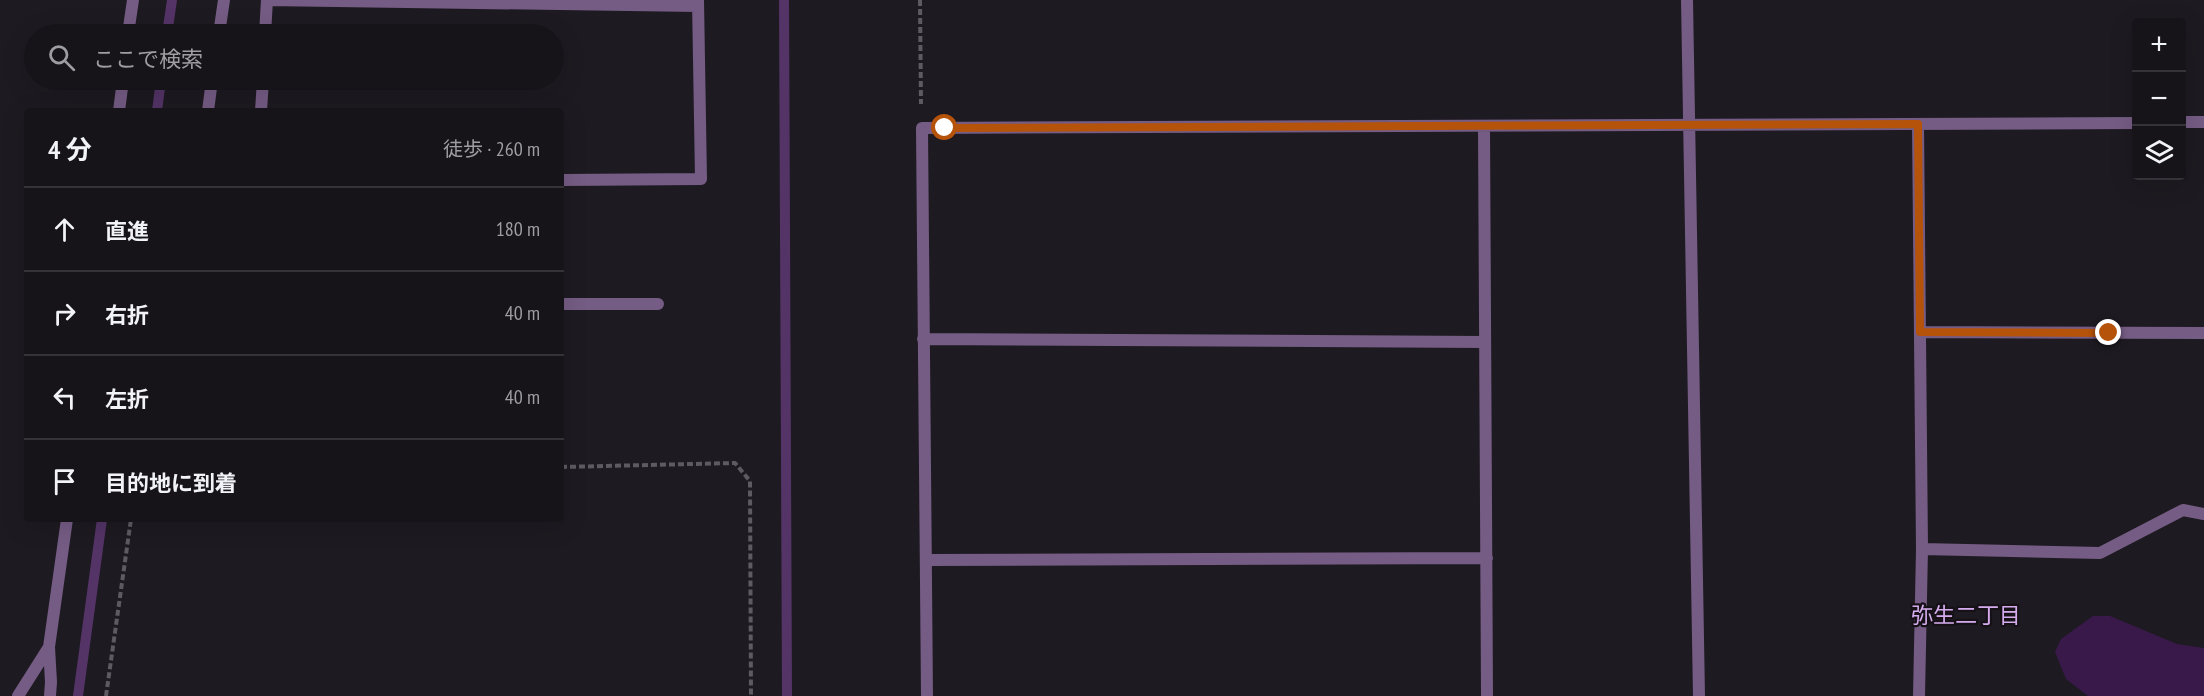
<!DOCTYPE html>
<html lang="ja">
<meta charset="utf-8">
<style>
body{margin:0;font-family:"PT Sans Narrow","Noto Sans JP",sans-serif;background:#232126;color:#f1f3f6}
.controls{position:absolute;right:18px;top:18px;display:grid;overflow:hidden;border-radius:6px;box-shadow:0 6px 24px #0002}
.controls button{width:54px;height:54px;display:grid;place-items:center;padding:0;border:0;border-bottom:2px solid #353338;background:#161419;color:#f1f3f6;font:30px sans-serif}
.stop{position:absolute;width:18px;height:18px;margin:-14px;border:4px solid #b45309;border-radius:50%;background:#fff}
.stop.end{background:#b45309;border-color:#fff;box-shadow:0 2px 6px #0008}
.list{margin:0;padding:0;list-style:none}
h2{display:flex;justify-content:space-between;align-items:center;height:78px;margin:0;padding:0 24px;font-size:26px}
h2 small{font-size:20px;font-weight:400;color:#9e9ea2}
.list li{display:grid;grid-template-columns:39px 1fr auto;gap:18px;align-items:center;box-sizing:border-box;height:84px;padding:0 24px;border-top:2px solid #353338}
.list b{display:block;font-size:22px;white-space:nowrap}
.list em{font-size:20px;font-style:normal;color:#9e9ea2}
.icon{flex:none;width:33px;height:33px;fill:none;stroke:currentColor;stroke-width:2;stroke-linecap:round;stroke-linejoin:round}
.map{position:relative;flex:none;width:2204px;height:696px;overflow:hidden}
.search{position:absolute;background:#161419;box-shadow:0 6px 24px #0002;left:24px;top:24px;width:540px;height:66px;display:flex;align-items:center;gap:15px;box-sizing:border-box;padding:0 21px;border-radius:33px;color:#9e9ea2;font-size:22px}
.panel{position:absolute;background:#161419;box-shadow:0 6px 24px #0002;left:24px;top:108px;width:540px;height:414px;border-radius:6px}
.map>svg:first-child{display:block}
.green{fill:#39194a}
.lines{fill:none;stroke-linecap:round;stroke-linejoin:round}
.stream{stroke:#543467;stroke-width:10}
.path{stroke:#5e5a61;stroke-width:4;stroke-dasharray:6 3;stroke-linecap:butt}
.lane{stroke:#755c84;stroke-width:12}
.street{stroke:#755c84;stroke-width:12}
.route{stroke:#b45309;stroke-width:8}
.labels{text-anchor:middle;stroke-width:4.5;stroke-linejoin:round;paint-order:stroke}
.neighbourhood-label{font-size:22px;fill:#d4aced;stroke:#151117}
</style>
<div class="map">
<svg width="2204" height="696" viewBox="0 0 2204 696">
<rect width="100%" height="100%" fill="#1e1a21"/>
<!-- green -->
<path class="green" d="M2093 616H2110L2177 644 2204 648V696H2088L2066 679 2055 652 2061 639Z"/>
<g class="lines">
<!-- stream -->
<path class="stream" d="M784 0 787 696
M167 34 172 0
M157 111 161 80
M78 696 102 519"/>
<!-- path -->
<path class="path" d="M920 0 921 104
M561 467 735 463 750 481 751 696
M106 696 131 519"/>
<!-- lane -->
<path class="lane" d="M267 0 698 6
M219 34 224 0
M265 34 267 0
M208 111 212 80
M261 111 263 80
M561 180 701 179 698 0
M561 304H658"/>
<!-- street -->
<path class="street" d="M1687 0 1699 696
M128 34 133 0
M119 111 123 80
M2182 122H2204
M1918 124 1922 549
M1484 127 1487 696
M1920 332 2204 333
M923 339 1485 342
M926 560 1487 558
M49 647 51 682 50 696
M18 696 49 647 67 519
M927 696 922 128 2136 123
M1919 696 1922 549 2100 553 2183 510 2204 514"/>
</g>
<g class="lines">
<!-- route -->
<path class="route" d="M945 128 1918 124 1920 332 2109 333"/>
</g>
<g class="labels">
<!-- neighbourhood labels -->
<g class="neighbourhood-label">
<text x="1966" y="623">弥生二丁目</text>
</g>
</g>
</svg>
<div class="controls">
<button>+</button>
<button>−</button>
<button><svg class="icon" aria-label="layers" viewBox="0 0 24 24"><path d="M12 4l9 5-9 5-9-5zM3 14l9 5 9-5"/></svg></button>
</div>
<div class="stop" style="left:945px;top:128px"></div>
<div class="stop end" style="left:2109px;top:333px"></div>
<div class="search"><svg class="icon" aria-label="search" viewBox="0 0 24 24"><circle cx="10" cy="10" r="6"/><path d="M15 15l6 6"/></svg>ここで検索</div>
<section class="panel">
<h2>4 分<small>徒歩 · 260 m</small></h2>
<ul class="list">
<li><svg class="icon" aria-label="ahead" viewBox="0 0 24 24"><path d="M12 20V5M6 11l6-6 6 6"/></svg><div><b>直進</b></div><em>180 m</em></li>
<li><svg class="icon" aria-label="right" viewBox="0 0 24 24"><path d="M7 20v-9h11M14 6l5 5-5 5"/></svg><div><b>右折</b></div><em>40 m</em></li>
<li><svg class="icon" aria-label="left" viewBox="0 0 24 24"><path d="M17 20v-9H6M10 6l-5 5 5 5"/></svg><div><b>左折</b></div><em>40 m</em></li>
<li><svg class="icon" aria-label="arrive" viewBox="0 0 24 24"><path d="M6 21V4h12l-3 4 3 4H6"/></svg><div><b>目的地に到着</b></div></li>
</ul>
</section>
</div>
